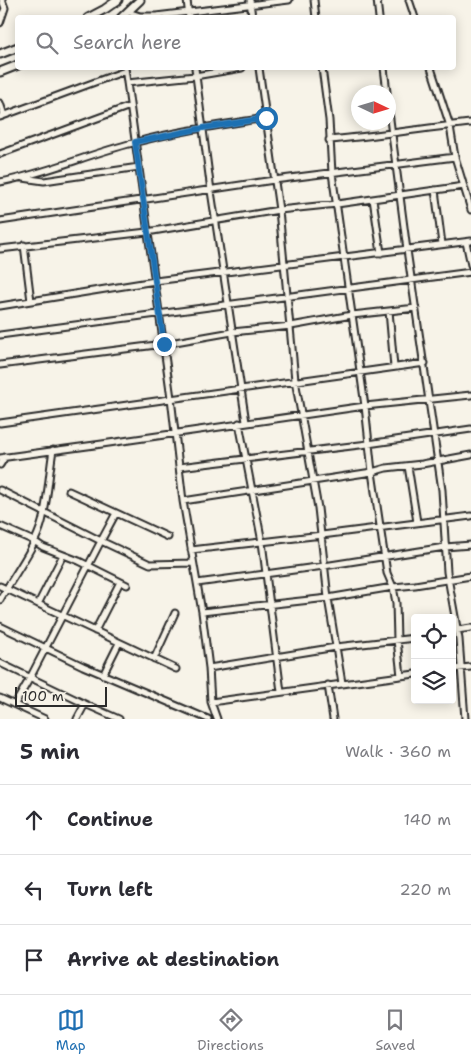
<!DOCTYPE html>
<meta charset="utf-8">
<style>
body{margin:0;font-family:"Shantell Sans",sans-serif;background:#f7f7f7;color:#2b2b33}
.controls{position:absolute;right:15px;bottom:15px;display:grid;overflow:hidden;border-radius:5px;box-shadow:0 2px 12px #0003}
.controls button{width:45px;height:45px;display:grid;place-items:center;padding:0;border:0;border-bottom:1px solid #e1e1e2;background:#fff;color:#2b2b33;font:25px sans-serif}
.compass{position:absolute;left:351px;top:85px;width:45px;height:45px;border-radius:50%;background:#fff;box-shadow:0 2px 12px #0003;rotate:94deg}
.scale{position:absolute;left:15px;bottom:12px;width:92px;box-sizing:border-box;padding-left:5px;border:2px solid #2b2b2b;border-top:0;font-size:14px;line-height:18px;white-space:nowrap;color:#2b2b2b;-webkit-text-stroke:4px #f7f3e8;paint-order:stroke}
.stop{position:absolute;width:15px;height:15px;margin:-11px;border:4px solid #1f6fb2;border-radius:50%;background:#fff}
.stop.end{background:#1f6fb2;border-color:#fff;box-shadow:0 1px 5px #0008}
.list{margin:0;padding:0;list-style:none}
h2{display:flex;justify-content:space-between;align-items:center;height:65px;margin:0;padding:0 20px;font-size:21px}
h2 small{font-size:16px;font-weight:400;color:#7c7c81}
.list li{display:grid;grid-template-columns:32px 1fr auto;gap:15px;align-items:center;box-sizing:border-box;height:70px;padding:0 20px;border-top:1px solid #e1e1e2}
.list b{display:block;font-size:19px;white-space:nowrap}
.list em{font-size:16px;font-style:normal;color:#7c7c81}
.icon{flex:none;width:28px;height:28px;fill:none;stroke:currentColor;stroke-width:2;stroke-linecap:round;stroke-linejoin:round}
.map{position:relative;flex:none;width:471px;height:719px;overflow:hidden}
.search{position:absolute;background:#fff;box-shadow:0 2px 12px #0003;left:15px;right:15px;top:15px;height:55px;display:flex;align-items:center;gap:12px;box-sizing:border-box;padding:0 18px;border-radius:5px;color:#7c7c81;font-size:19px}
.sheet{height:275px;background:#fff}
nav{display:flex;justify-content:space-around;align-items:center;box-sizing:border-box;height:70px;border-top:1px solid #e1e1e2;background:#fff;font-size:14px;color:#7c7c81}
nav a{display:grid;justify-items:center;gap:2px}
nav .on{color:#1f6fb2}
.map>svg:first-child{display:block}
.lines{fill:none;stroke-linecap:round;stroke-linejoin:round}
.street-casing{stroke:#2b2b2b;stroke-width:9}
.secondary-casing{stroke:#2b2b2b;stroke-width:11}
.street{stroke:#f7f3e8;stroke-width:5}
.secondary{stroke:#f7f3e8;stroke-width:7}
.route{stroke:#1f6fb2;stroke-width:6}
</style>
<div class="map">
<svg width="471" height="719" viewBox="0 0 471 719">
<rect width="100%" height="100%" fill="#f7f3e8"/>
<filter id="ink" filterUnits="userSpaceOnUse"><feTurbulence type="fractalNoise" baseFrequency=".02" numOctaves="2"/><feDisplacementMap in="SourceGraphic" scale="10" xChannelSelector="R" yChannelSelector="G"/><feConvolveMatrix kernelMatrix="1 2 1 2 8 2 1 2 1" color-interpolation-filters="sRGB"/></filter>
<g filter="url(#ink)">
<g class="lines">
<!-- street casing -->
<g class="street-casing">
<path id="street" d="M187 0 189 18
M250 0 252 18
M314 0 316 18
M377 0 379 18
M409 0 415 18
M128 12 140 16H156L289 0
M0 23 5 8 2 0
M125 68 171 398 183 501 202 612 209 668 211 702 217 719
M195 68 211 191 246 422
M259 68 279 210 295 380 318 508 328 598 342 683
M322 68 329 120 332 173 365 406 372 472 386 468 422 464 471 455
M384 68 387 92
M431 68 450 126 455 157 471 210
M127 83 195 76 242 68
M0 103 4 115
M388 104 407 250 442 490 447 572 459 639 465 719
M0 117 125 71
M329 140C376 136 424 128 471 123
M0 154 130 106
M23 178 44 181 139 167
M0 182C45 174 88 154 133 143 176 131 221 125 265 118
M435 190 442 244
M373 199 381 253
M0 221 274 180 455 157
M466 242 471 265
M24 245 31 301
M0 249 147 232 279 210 337 204 464 186
M0 306 155 281 471 241
M389 311 394 367
M0 335 471 272
M0 365 164 344 232 332 291 326 352 315 416 308
M0 423 425 363
M239 423 262 542 281 692
M0 458 102 444 365 406 471 395
M0 465 5 457
M408 466 417 522
M179 467 368 444 471 429
M0 490 101 541 116 513
M69 491 168 537
M183 501 372 472 387 573 393 587 415 585 471 576
M0 526 34 541 43 547 79 561 127 585
M191 550 322 535 471 516
M197 583 324 566 445 547 471 545
M0 586 176 669
M0 600C13 576 35 548 42 522 48 498 49 474 53 450
M38 604 63 555
M202 612 328 598 393 587 396 603 397 640 401 676
M0 626 83 666 208 719
M457 630 471 628
M95 631 120 582
M154 659 175 613
M0 663 85 704 119 719
M209 668 336 647 415 638
M452 669 471 667
M103 675 119 643
M328 685 333 719
M0 698 45 719
M211 702 415 674
M15 704 30 678 101 541 150 564 193 563
M77 719 85 704"/>
</g>
<!-- secondary casing -->
<g class="secondary-casing">
<path id="secondary" d="M88 18 105 9 118 0
M121 18 140 0
M0 54 18 47
M0 72 18 65"/>
</g>
<!-- street -->
<use href="#street" class="street"/>
<!-- secondary -->
<use href="#secondary" class="secondary"/>
</g>
</g>
<g class="lines" filter="url(#ink)">
<!-- route -->
<path class="route" d="M164 344 135 142 203 128 266 118"/>
</g>
</svg>
<div class="controls">
<button><svg class="icon" aria-label="locate" viewBox="0 0 24 24"><circle cx="12" cy="12" r="6"/><path d="M12 2v4M12 18v4M2 12h4M18 12h4"/></svg></button>
<button><svg class="icon" aria-label="layers" viewBox="0 0 24 24"><path d="M12 4l9 5-9 5-9-5zM3 14l9 5 9-5"/></svg></button>
</div>
<svg class="compass" viewBox="-18 -18 36 36"><path d="M0-13l5 13h-10z" fill="#e53935"/><path d="M0 13l5-13h-10z" fill="#7c7c81"/></svg>
<div class="scale">100 m</div>
<div class="stop" style="left:266px;top:118px"></div>
<div class="stop end" style="left:164px;top:344px"></div>
<div class="search"><svg class="icon" aria-label="search" viewBox="0 0 24 24"><circle cx="10" cy="10" r="6"/><path d="M15 15l6 6"/></svg>Search here</div>
</div>
<section class="sheet">
<h2>5 min<small>Walk · 360 m</small></h2>
<ul class="list">
<li><svg class="icon" aria-label="ahead" viewBox="0 0 24 24"><path d="M12 20V5M6 11l6-6 6 6"/></svg><div><b>Continue</b></div><em>140 m</em></li>
<li><svg class="icon" aria-label="left" viewBox="0 0 24 24"><path d="M17 20v-9H6M10 6l-5 5 5 5"/></svg><div><b>Turn left</b></div><em>220 m</em></li>
<li><svg class="icon" aria-label="arrive" viewBox="0 0 24 24"><path d="M6 21V4h12l-3 4 3 4H6"/></svg><div><b>Arrive at destination</b></div></li>
</ul>
</section>
<nav>
<a class="on"><svg class="icon" aria-label="map" viewBox="0 0 24 24"><path d="M3 6l6-2 6 2 6-2v14l-6 2-6-2-6 2zM9 4v14M15 6v14"/></svg>Map</a>
<a><svg class="icon" aria-label="directions" viewBox="0 0 24 24"><path d="M12 3l9 9-9 9-9-9zM9 14v-3h6M13 9l2 2-2 2"/></svg>Directions</a>
<a><svg class="icon" aria-label="saved" viewBox="0 0 24 24"><path d="M7 4h10v16l-5-4-5 4z"/></svg>Saved</a>
</nav>
